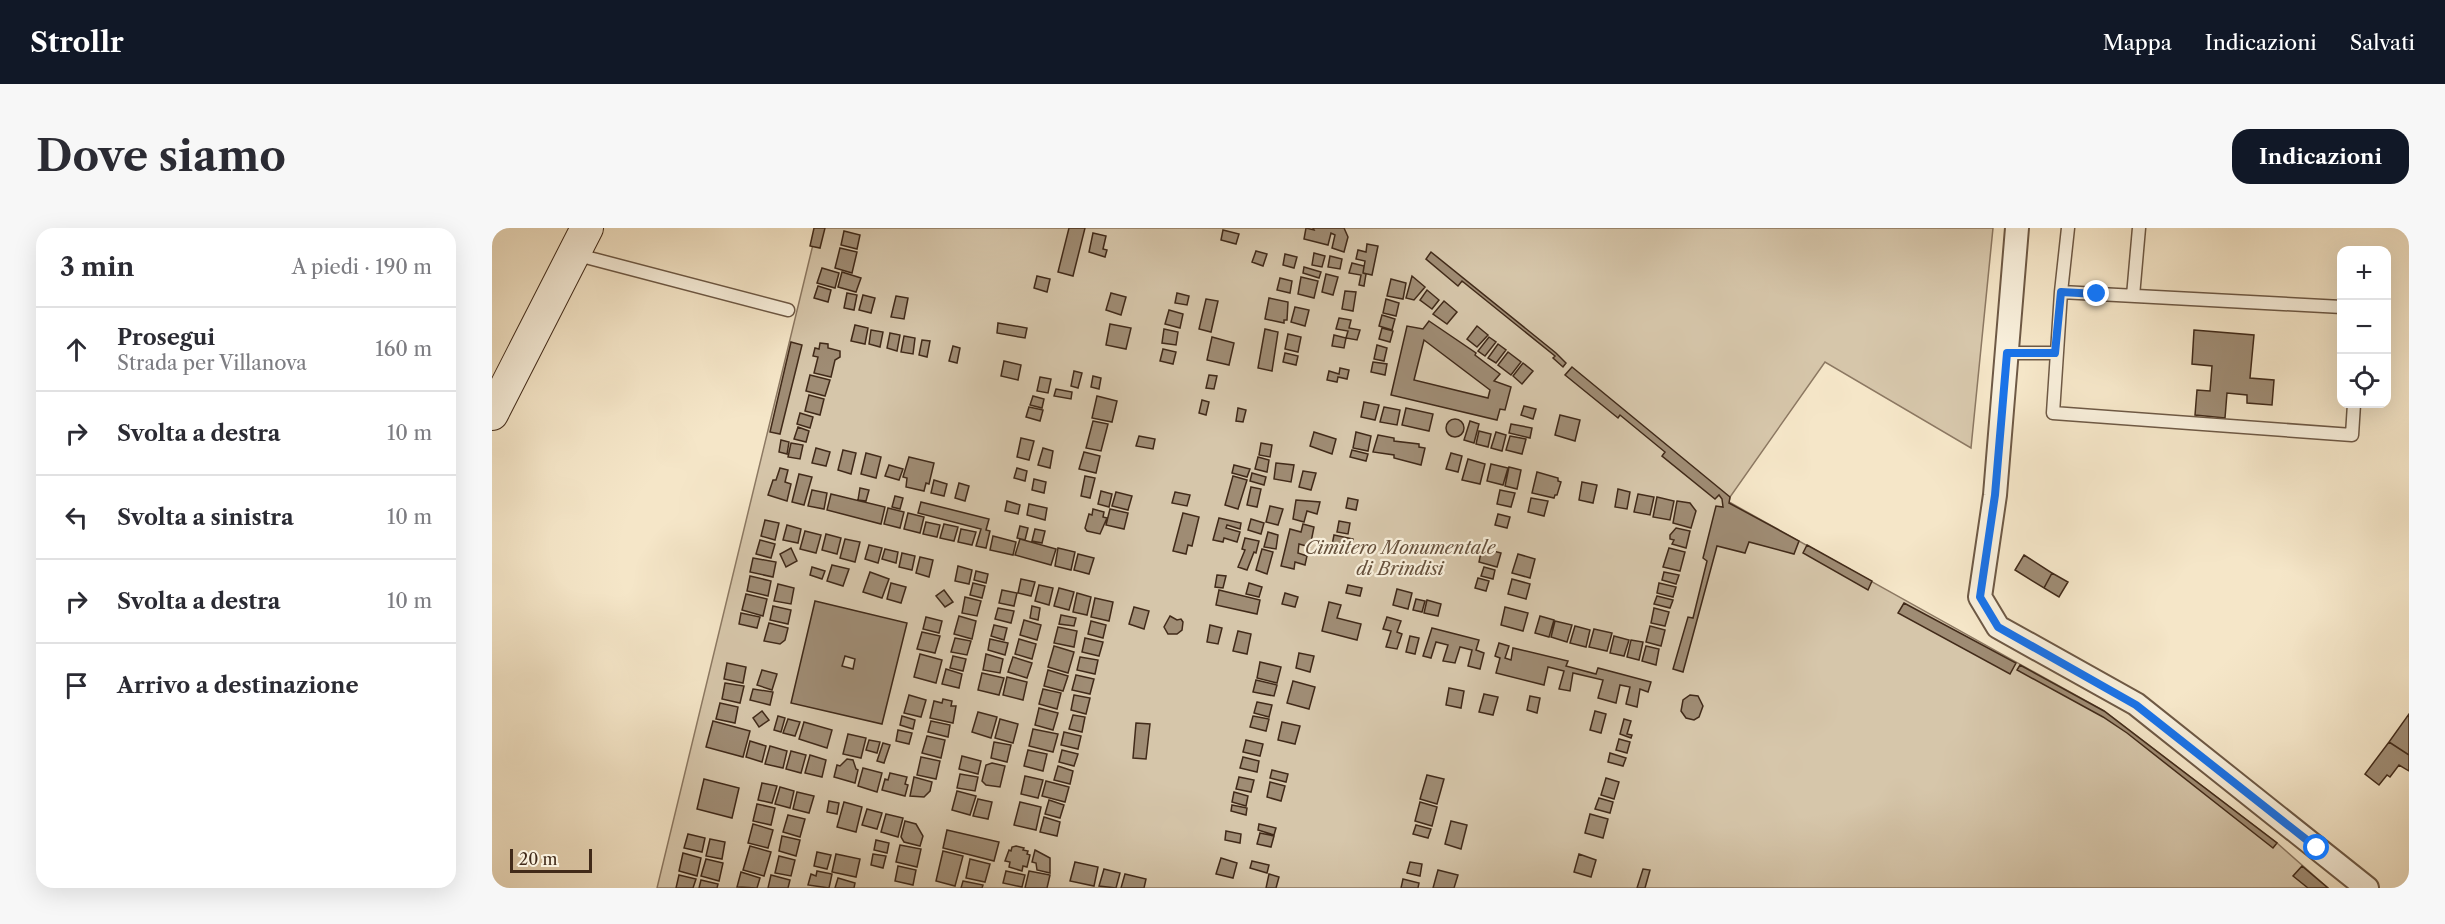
<!DOCTYPE html>
<html lang="it">
<meta charset="utf-8">
<style>
body{margin:0;font-family:"Libre Caslon Text",serif;background:#f7f7f7;color:#2b2b33}
.controls{position:absolute;right:18px;top:18px;display:grid;overflow:hidden;border-radius:12px;box-shadow:0 6px 24px #0002}
.controls button{width:54px;height:54px;display:grid;place-items:center;padding:0;border:0;border-bottom:2px solid #e1e1e2;background:#fff;color:#2b2b33;font:30px sans-serif}
.scale{position:absolute;left:18px;bottom:15px;width:82px;box-sizing:border-box;padding-left:6px;border:3px solid #412a19;border-top:0;font-size:16px;line-height:21px;white-space:nowrap;color:#412a19;-webkit-text-stroke:4px #f8efdb;paint-order:stroke}
.stop{position:absolute;width:18px;height:18px;margin:-14px;border:4px solid #1a73e8;border-radius:50%;background:#fff}
.stop.end{background:#1a73e8;border-color:#fff;box-shadow:0 2px 6px #0008}
.list{margin:0;padding:0;list-style:none}
h2{display:flex;justify-content:space-between;align-items:center;height:78px;margin:0;padding:0 24px;font-size:26px}
h2 small{font-size:20px;font-weight:400;color:#7c7c81}
.list li{display:grid;grid-template-columns:39px 1fr auto;gap:18px;align-items:center;box-sizing:border-box;height:84px;padding:0 24px;border-top:2px solid #e1e1e2}
.list b{display:block;font-size:22px;white-space:nowrap}
.list p{margin:0;font-size:20px;white-space:nowrap;color:#7c7c81}
.list em{font-size:20px;font-style:normal;color:#7c7c81}
.icon{flex:none;width:33px;height:33px;fill:none;stroke:currentColor;stroke-width:2;stroke-linecap:round;stroke-linejoin:round}
.map{position:relative;flex:none;width:1917px;height:660px;overflow:hidden;border-radius:18px}
header{display:flex;align-items:center;gap:36px;box-sizing:border-box;height:84px;padding:0 30px;background:#111827;color:#fff}
header strong{font-size:28px}
nav{display:flex;gap:33px;margin-inline-start:auto;font-size:21px}
.intro{display:flex;align-items:center;justify-content:space-between;box-sizing:border-box;height:144px;padding:0 36px}
h1{margin:0;font-size:42px}
.button{padding:15px 27px;border-radius:18px;background:#111827;color:#fff;font-size:21px;font-weight:700}
main{display:flex;gap:36px;padding:0 36px}
aside{flex:1;background:#fff;border-radius:18px;box-shadow:0 6px 24px #0002}
.map>svg:first-child{display:block}
.green{fill:#d6c6aa;stroke:#8c7862;stroke-width:1.5}
.building{fill:#9f8c74;stroke:#412a19;stroke-width:1.5;fill-rule:evenodd}
.lines{fill:none;stroke-linecap:round;stroke-linejoin:round}
.lane-casing{stroke:#6e5945;stroke-width:15}
.street-casing{stroke:#6e5945;stroke-width:26}
.secondary-casing{stroke:#412a19;stroke-width:34}
.lane{stroke:#f8efdb;stroke-width:12}
.street{stroke:#f8efdb;stroke-width:22}
.secondary{stroke:#f8efdb;stroke-width:32}
.route{stroke:#1a73e8;stroke-width:8}
.labels{text-anchor:middle;stroke-width:4.5;stroke-linejoin:round;paint-order:stroke}
.park-label{font-size:18px;font-style:italic;fill:#66513d;stroke:#f8efdb}
</style>
<header>
<strong>Strollr</strong>
<nav><a>Mappa</a><a>Indicazioni</a><a>Salvati</a></nav>
</header>
<div class="intro"><h1>Dove siamo</h1><a class="button">Indicazioni</a></div>
<main>
<aside>
<h2>3 min<small>A piedi · 190 m</small></h2>
<ul class="list">
<li><svg class="icon" aria-label="ahead" viewBox="0 0 24 24"><path d="M12 20V5M6 11l6-6 6 6"/></svg><div><b>Prosegui</b><p>Strada per Villanova</p></div><em>160 m</em></li>
<li><svg class="icon" aria-label="right" viewBox="0 0 24 24"><path d="M7 20v-9h11M14 6l5 5-5 5"/></svg><div><b>Svolta a destra</b></div><em>10 m</em></li>
<li><svg class="icon" aria-label="left" viewBox="0 0 24 24"><path d="M17 20v-9H6M10 6l-5 5 5 5"/></svg><div><b>Svolta a sinistra</b></div><em>10 m</em></li>
<li><svg class="icon" aria-label="right" viewBox="0 0 24 24"><path d="M7 20v-9h11M14 6l5 5-5 5"/></svg><div><b>Svolta a destra</b></div><em>10 m</em></li>
<li><svg class="icon" aria-label="arrive" viewBox="0 0 24 24"><path d="M6 21V4h12l-3 4 3 4H6"/></svg><div><b>Arrivo a destinazione</b></div></li>
</ul>
</aside>
<div class="map">
<svg width="1917" height="660" viewBox="0 0 1917 660">
<rect width="100%" height="100%" fill="#f5e6c8"/>
<filter id="stains"><feTurbulence type="fractalNoise" baseFrequency=".00333" numOctaves="4"/><feColorMatrix values="0 0 0 0 .2 0 0 0 0 .09 0 0 0 0 .02 0 0 0 .5 -.17"/></filter>
<radialGradient id="worn" r=".72"><stop offset=".6" stop-color="#630" stop-opacity="0"/><stop offset="1" stop-color="#630" stop-opacity=".3"/></radialGradient>
<!-- green -->
<path class="green" d="M325 0H1501L1479 220 1333 134 1238 269 1237 274 1612 483 1785 615 1836 660H165Z"/>
<!-- building -->
<path class="building" d="M322 0H333L328 20 318 18Z
M577 0H593L581 48 566 44Z
M814 0 822 2 821 0H852L856 9 852 24 840 20 843 7 839 5 836 17 812 11Z
M731 2 747 6 744 16 729 12Z
M352 3 368 7 365 21 349 17Z
M601 5 614 8 611 21 615 22 613 29 597 24Z
M875 16 886 18 880 47 871 45 873 33 864 31 866 22 874 24Z
M348 20 365 24 360 45 343 40Z
M764 23 775 26 771 38 760 34Z
M939 24 1064 125 1074 135 1071 139 1061 130 1063 128 970 53 966 58 934 31Z
M822 25 833 28 830 39 820 37Z
M793 26 805 29 802 40 791 37Z
M838 28 850 31 848 41 836 39Z
M860 35 872 38 871 45 874 46 872 58 867 57 869 47 857 45Z
M812 39 829 44 827 50 811 45Z
M330 40 347 45 343 60 325 55Z
M350 44 369 50 364 64 346 59Z
M834 46 846 49 841 67 830 64Z
M545 48 558 51 555 64 542 60Z
M920 48 933 59 922 72 914 70Z
M809 49 826 53 822 70 806 66Z
M788 50 800 53 798 65 785 62Z
M899 51 914 55 911 71 895 68Z
M326 58 339 62 336 74 322 70Z
M935 62 947 72 940 81 928 72Z
M853 63 864 64 861 83 850 81Z
M355 65 365 67 362 82 352 80Z
M619 65 634 69 629 87 614 82Z
M685 65 697 68 695 77 683 75Z
M371 67 383 70 379 85 367 82Z
M404 68 416 70 412 91 399 89Z
M777 70 796 74 795 92H792V95L773 91Z
M714 71 726 73 719 104 707 101Z
M894 71 907 75 904 88 891 85Z
M952 73 965 84 955 96 941 86Z
M803 79 817 82 813 98 799 94Z
M677 82 691 86 688 100 673 96Z
M890 87 903 91 900 102 887 98Z
M847 90 859 92 857 100 868 102 865 112 854 110 856 103 844 101Z
M937 93 984 125 983 127 1008 146 1002 153 1019 159 1013 182 1008 181 1005 192 899 167 915 98 931 101ZM932 112 998 162 996 170 922 152Z
M506 95 535 100 533 110 505 105Z
M618 96 639 100 634 121 614 117Z
M363 97 376 100 373 116 359 113Z
M985 98 996 107 985 119 975 111Z
M890 100 901 103 898 114 887 111Z
M672 101 686 104 684 117 670 115Z
M773 101 786 104 780 143 766 140Z
M379 102 391 104 388 119 377 116Z
M1702 102 1762 107 1758 150 1782 152 1780 177 1755 175V167L1735 165 1733 190 1703 187 1705 162 1718 163 1720 138 1700 136Z
M398 105 408 107 405 123 395 120Z
M796 106 809 109 806 124 793 121Z
M842 107 854 110 852 120 840 118Z
M412 108 423 110 421 126 409 124Z
M720 109 742 115 737 137 715 132Z
M997 109 1004 114 993 128 986 123Z
M430 112 438 113 435 129 427 127Z
M299 114 310 117 288 206 278 204Z
M328 115 336 116V120L348 123V129L343 132 339 149 322 145 326 129 321 128 323 120 327 121Z
M1006 116 1014 122 1004 135 996 130Z
M885 117 895 120 892 133 882 131Z
M461 118 468 120 465 135 457 133Z
M671 121 684 124 681 136 668 133Z
M1016 124 1029 134 1019 147 1006 137Z
M793 125 806 128 804 137 791 134Z
M512 133 529 137 526 152 509 148Z
M881 134 895 136 893 147 879 144Z
M1031 135 1041 143 1030 156 1021 148Z
M1080 139 1238 269 1237 275 1307 313 1302 326 1257 314 1253 325 1225 318 1191 444 1181 441 1196 389 1201 390 1215 333 1211 330 1224 278 1231 279 1230 271 1227 267 1223 271 1170 228 1173 224 1128 187 1126 190 1073 147Z
M848 140 857 142 855 151 846 149 845 154 835 152 837 143 847 146Z
M582 143 590 145 586 160 579 158Z
M318 147 338 152 333 168 314 163Z
M717 147 725 148 722 161 714 160Z
M601 148 609 150 607 161 599 159Z
M548 149 559 151 556 165 545 163Z
M564 161 580 164 579 171 562 168Z
M317 167 332 171 328 187 313 183Z
M541 168 552 171 550 180 538 177Z
M605 168 625 173 620 194 600 190Z
M710 172 717 174 714 187 707 185Z
M872 174 887 177 883 192 869 189Z
M1032 178 1044 181 1041 191 1029 187Z
M537 179 551 182 548 193 534 189Z
M892 179 908 182 905 197 888 194Z
M746 180 754 182 751 194 744 193Z
M914 180 941 186 937 203 910 197Z
M308 185 321 189 318 200 305 196Z
M1068 187 1088 192 1083 213 1063 207Z
M954 200a9 9 0 1 1 18 0a9 9 0 1 1-18 0Z
M601 193 616 196 609 223 594 220Z
M978 193 987 196 982 215 972 212Z
M1019 196 1040 200 1038 210 1017 205Z
M306 199 317 203 314 214 302 211Z
M987 203 999 206 996 219 984 216Z
M822 204 844 211 840 226 818 218Z
M864 204 879 208 876 223 861 220Z
M1004 204 1014 207 1010 223 999 220Z
M886 207 902 210V213L927 216V219L933 220 929 237 902 230V227L881 224Z
M647 208 663 211 661 221 644 218Z
M1018 208 1034 211 1030 226 1014 222Z
M529 210 542 213 537 232 525 229Z
M289 212 297 214 295 226 287 224Z
M299 215 311 217 308 231 296 229Z
M769 215 780 217 778 229 767 227Z
M324 220 338 224 334 238 320 235Z
M551 220 561 223 558 240 546 237Z
M351 222 364 225 359 246 346 242Z
M860 222 876 226 874 233 858 229Z
M592 224 608 228 604 245 587 241Z
M374 225 389 229 384 250 369 246Z
M959 225 970 228 966 244 954 241Z
M417 229 442 235 437 256 434 255 432 263 414 259 415 250 411 249Z
M766 229 777 232 775 244 763 241Z
M976 231 993 236 988 256 970 252Z
M784 235 802 237 799 254 782 251Z
M999 236 1016 240 1011 257 995 253Z
M397 237 411 241 407 252 393 248Z
M742 237 758 241 755 249 740 245Z
M1017 239 1029 242 1025 261 1013 258Z
M288 240 296 242 293 254 299 256 295 273 276 267 281 252H284Z
M525 240 535 243 533 253 522 250Z
M811 243 824 245 819 262 807 259Z
M1045 244 1066 250V253L1069 254 1065 267H1063L1062 270 1040 265Z
M760 245 774 249 772 257 758 253Z
M307 246 320 249 312 277 300 274Z
M593 248 603 250 598 270 589 268Z
M741 248 755 252 746 281 733 277Z
M542 251 554 254 552 265 540 262Z
M442 252 455 256 452 268 439 265Z
M1090 254 1105 257 1101 275 1087 272Z
M467 255 477 258 473 273 463 270Z
M759 259 769 261 765 279 755 277Z
M368 260 377 262 374 273 366 272Z
M1126 261 1138 264 1135 281 1123 279Z
M320 262 335 265 332 281 316 278Z
M1008 262 1023 265 1019 279 1005 276Z
M609 263 620 266 617 279 606 276Z
M624 264 640 268 636 282 620 278Z
M683 264 698 267 695 278 680 275Z
M339 266 393 279 389 296 335 282Z
M1146 266 1162 269 1158 287 1142 284Z
M403 268 411 270 408 281 400 279Z
M1165 269 1182 273 1178 292 1161 289Z
M856 270 866 272 864 282 854 280Z
M1039 270 1056 273 1052 288 1036 284Z
M804 272 828 274 825 286 815 283 812 294 801 291Z
M515 273 528 277 526 286 513 283Z
M1185 273 1198 275 1204 283 1199 300 1181 295Z
M429 274 497 291 494 302 498 303 494 320 484 318 489 301 426 285Z
M537 276 555 280 553 292 535 287Z
M778 278 791 281 786 297 774 294Z
M396 280 412 284 408 300 392 296Z
M601 281 612 284 611 289 615 290 608 306 595 303 593 300 597 286 600 287Z
M618 281 636 285 632 301 614 297Z
M416 285 432 289 428 305 412 301Z
M691 285 707 289 700 318 696 317 694 326 681 323Z
M1006 286 1018 289 1015 300 1003 297Z
M727 290 749 295 748 301 735 297 734 300 748 304 745 314 732 310 731 314 721 312Z
M759 291 772 295 769 306 756 302Z
M273 292 287 295 283 312 269 308Z
M847 293 858 295 856 306 845 304Z
M434 294 448 297 445 309 431 306Z
M452 296 466 299 462 313 448 310Z
M811 296 822 299 818 319 807 316 806 325 815 328 813 337 803 334 802 341 789 338 798 301 809 304Z
M295 297 309 301 306 315 291 312Z
M528 298 536 300 533 312 525 310Z
M1184 300 1198 303 1194 320 1180 316 1182 312 1178 311V307Z
M469 301 484 304 480 317 466 314Z
M543 301 553 303 550 315 540 313Z
M313 303 329 307 324 325 308 321Z
M776 304 786 307 784 321 772 319Z
M334 306 349 310 345 326 330 322Z
M842 307 861 311 858 326 839 322Z
M501 308 524 314 521 327 498 322Z
M753 310 767 313 764 325 762 324 755 342 746 339 753 322 750 321Z
M353 311 368 314 363 334 348 330Z
M528 311 564 321 559 337 523 327Z
M268 312 283 316 279 330 264 326Z
M377 317 390 320 386 335 373 331Z
M1315 317 1380 353 1376 362 1311 325Z
M299 320 305 333 294 339 288 326Z
M566 320 583 324 579 342 563 338Z
M990 320 1009 325 1005 339 987 334Z
M1177 320 1193 324 1188 343 1171 339Z
M393 321 406 324 404 335 390 331Z
M770 321 781 324 775 346 764 342Z
M410 325 423 328 420 342 407 339Z
M586 326 602 330 597 346 582 342Z
M1026 326 1043 331 1038 350 1020 345Z
M1532 327 1560 345 1552 360 1523 342Z
M428 329 441 332 437 349 424 345Z
M261 330 284 334 281 349 258 344Z
M340 337 357 341 351 358 335 353Z
M466 338 480 342 477 356 463 353Z
M320 339 333 343 330 351 318 347Z
M992 339 1003 342 1001 351 989 348Z
M484 343 496 346 494 355 482 352Z
M378 344 397 351 390 370 371 364Z
M1172 344 1187 347 1184 356 1170 352Z
M1560 345 1576 354 1567 369 1552 360Z
M725 347 734 348 731 360 723 359Z
M258 348 279 353 276 368 255 363Z
M986 350 997 353 994 363 983 360Z
M529 351 543 354 539 368 526 365Z
M1020 351 1038 356 1034 371 1016 366Z
M399 355 414 359 409 375 395 371Z
M481 355 493 358 490 370 478 367Z
M757 355 770 359 767 369 754 366Z
M1167 355 1184 359 1181 369 1165 365Z
M286 356 302 360 299 376 282 373Z
M547 357 561 360 557 377 543 373Z
M856 357 870 360 868 368 854 365Z
M567 360 582 364 577 382 562 378Z
M905 361 920 365 916 381 901 377Z
M452 362 461 374 453 379 444 368Z
M510 362 525 365 522 378 507 375Z
M727 362 768 372 765 386 724 377Z
M585 365 599 369 595 387 581 384Z
M793 365 806 369 803 379 790 376Z
M254 366 275 371 271 388 250 382Z
M1165 368 1181 372 1178 380 1162 376Z
M473 369 489 373 485 388 470 385Z
M603 370 621 374 617 393 599 389Z
M924 371 933 373 930 384 921 382Z
M935 372 949 376 946 388 932 385Z
M323 373 415 395 390 496 299 475ZM353 428 363 431 361 441 350 438Z
M837 374 849 377 845 390 869 396 865 412 830 403Z
M1412 375 1524 435 1518 446 1406 385Z
M281 378 299 382 296 396 278 392Z
M540 378 548 380 546 392 538 390Z
M642 379 657 383 652 401 637 396Z
M1013 379 1036 385 1031 403 1009 397Z
M506 380 522 383 519 395 503 391Z
M1162 380 1177 384 1173 398 1159 395Z
M249 385 268 389 265 400 247 396Z
M569 387 584 390 582 398 567 396Z
M467 388 484 393 480 411 462 406Z
M678 388 685 392 689 391 691 394 690 402 685 406H676L672 399Z
M1048 388 1062 392 1057 409 1043 405Z
M434 389 450 393 447 405 431 401Z
M895 389 909 393 905 404 910 406 905 421 894 419 899 403 891 401Z
M532 392 549 397 545 412 528 407Z
M599 393 614 397 611 410 596 406Z
M1063 393 1080 397 1075 414 1059 409Z
M277 395 296 400 293 412 288 416 272 413Z
M502 397 515 400 512 412 499 408Z
M718 397 730 400 726 416 715 414Z
M1083 398 1098 402 1094 419 1078 415Z
M1158 398 1173 402 1169 418 1154 414Z
M566 399 585 403 582 419 562 415Z
M940 400 987 412 984 422 992 425 988 441 976 438 980 422 968 419 963 435 951 433 956 417 944 414 939 430 931 428Z
M1102 401 1120 405 1115 423 1097 419Z
M746 403 759 406 755 426 741 423Z
M430 404 448 408 443 425 425 421Z
M918 408 927 410 923 426 914 424Z
M1122 408 1137 412 1132 428 1118 425Z
M463 410 479 413 475 427 459 424Z
M593 410 611 414 607 428 590 424Z
M498 411 516 415 513 427 496 422Z
M527 411 544 416 540 431 523 426Z
M1139 412 1151 414 1147 432 1135 429Z
M1007 415 1017 418 1013 430 1019 432 1021 420 1076 433 1074 438 1104 446 1106 440 1159 454 1156 464 1148 461 1145 479 1134 476 1138 459 1128 457 1124 475 1106 470 1111 452 1081 445 1078 463 1067 461 1072 443 1056 439 1052 457 1004 445 1008 430 1003 428Z
M562 418 582 424 576 445 556 439Z
M1154 418 1167 421 1164 437 1150 433Z
M807 425 822 428 818 444 804 440Z
M428 426 450 432 444 455 422 449Z
M494 426 511 431 508 445 491 442Z
M461 428 474 431 471 443 458 440Z
M521 429 540 435 535 450 516 444Z
M588 429 606 432 603 446 585 442Z
M768 434 789 439 785 455 765 450Z
M235 435 254 439 251 455 232 451Z
M1528 437 1612 483 1785 615 1781 620 1635 505 1611 489 1525 442Z
M454 441 470 446 467 460 450 456Z
M270 442 285 446 280 462 265 457Z
M556 442 576 448 571 463 552 458Z
M490 445 512 450 507 467 486 462Z
M584 447 602 451 598 466 580 462Z
M515 449 535 454 531 472 511 467Z
M764 452 785 457 782 468 761 464Z
M801 453 823 459 817 481 795 475Z
M233 455 252 458 248 475 230 471Z
M957 460 972 463 969 480 954 477Z
M261 461 281 464 278 477 258 472Z
M551 461 569 465 565 481 547 476Z
M992 466 1006 469 1001 487 987 484Z
M417 467 434 472 429 489 412 485Z
M582 467 598 470 594 486 579 482Z
M1198 467 1206 468 1211 478 1207 489 1202 492 1194 490 1189 483 1191 472Z
M1038 468 1048 470 1045 485 1035 482Z
M451 471 460 473 459 478H464L461 495 438 490 442 473 450 475Z
M765 474 780 477 777 489 762 485Z
M228 475 246 479 243 495 224 491Z
M547 480 566 485 561 502 543 497Z
M270 483 277 492 267 499 261 490Z
M1103 483 1114 486 1109 505 1098 502Z
M486 484 505 489 499 510 480 504Z
M1917 486V527L1897 514Z
M581 487 593 489 590 504 577 501Z
M286 488 293 490 289 504 282 502Z
M410 488 423 492 421 501 408 497Z
M761 488 777 491 774 503 758 499Z
M296 491 308 494 303 508 291 505Z
M508 491 526 496 521 515 503 510Z
M1132 491 1139 493 1135 506 1140 507 1139 510 1128 506Z
M221 493 258 503 251 529 214 519Z
M439 493 458 497 456 509 436 504Z
M312 494 340 502 335 520 307 511Z
M790 494 808 498 803 516 786 512Z
M644 495 658 496 654 531 641 530Z
M541 501 566 506 561 524 537 518Z
M406 502 420 505 417 516 404 513Z
M572 504 589 508 586 521 569 517Z
M356 506 374 510 369 530 351 526Z
M435 508 453 512 449 530 430 525Z
M1127 511 1138 514 1135 525 1124 522Z
M377 512 388 514 385 525 374 522Z
M754 512 771 516 768 528 751 524Z
M258 513 274 518 270 534 254 529Z
M502 514 519 517 515 534 499 530Z
M1897 514 1917 527V543L1907 537 1898 549 1895 547 1887 557 1873 546Z
M391 515 398 517 392 535 385 533Z
M278 518 295 523 291 540 273 536Z
M536 522 555 526 551 543 532 538Z
M570 522 586 526 582 538 567 534Z
M299 523 314 527 309 545 294 541Z
M1118 525 1134 530 1131 538 1116 534Z
M318 527 334 532 330 549 313 545Z
M470 528 489 533 486 546 467 541Z
M429 529 448 533 444 551 425 547Z
M751 529 767 533 765 544 748 540Z
M355 531 361 532 364 541 366 542 363 555 342 549 345 537 348 538Z
M500 535 513 538 508 559 494 557 490 553 494 537Z
M566 538 581 543 578 556 562 552Z
M371 540 390 545 385 564 366 558Z
M780 542 796 546 794 554 778 550Z
M398 545 415 549 413 556 416 557 413 568 390 562 393 551 396 552Z
M468 546 486 549 483 563 465 560Z
M935 547 952 551 945 576 928 571Z
M533 548 551 552 546 570 529 566Z
M422 549 440 554 438 563 432 569 418 568Z
M747 549 762 552 759 564 744 561Z
M1114 550 1127 554 1122 571 1109 567Z
M212 551 247 560 240 590 205 581Z
M554 553 577 559 573 574 550 568Z
M778 554 793 558 789 573 775 569Z
M270 555 285 558 280 575 266 572Z
M288 559 302 563 298 580 283 576Z
M465 563 484 568 478 587 460 582Z
M305 564 322 568 317 585 301 581Z
M742 564 756 568 754 578 740 574Z
M1107 570 1121 574 1118 585 1103 581Z
M486 571 500 574 496 591 481 588Z
M557 572 572 577 568 590 553 586Z
M337 573 347 575 345 586 335 584Z
M352 574 370 579 364 604 345 599Z
M528 574 549 579 544 602 522 597Z
M928 574 945 579 940 598 923 593Z
M265 576 283 580 279 597 261 593Z
M740 577 755 580 754 587 739 583Z
M375 581 390 585 385 601 370 597Z
M394 586 411 590 406 609 389 604Z
M1098 586 1116 591 1111 610 1093 605Z
M296 587 313 591 308 609 291 604Z
M552 589 568 594 565 608 548 604Z
M413 593 424 596 431 608 428 618 412 614 409 609Z
M959 593 975 597 969 621 953 616Z
M261 596 281 602 276 620 256 615Z
M767 596 784 600 782 607 766 602Z
M924 597 939 601 936 610 921 606Z
M455 602 507 614 502 633 451 620Z
M734 603 749 606 748 615 733 612Z
M768 605 782 608 779 619 765 616Z
M196 606 213 610 210 624 192 620Z
M290 608 308 612 304 628 287 623Z
M218 611 233 614 230 631 214 628Z
M384 612 397 615 395 625 382 622Z
M408 617 429 621 425 639 404 634Z
M258 618 279 624 272 648 251 642Z
M524 618 532 620 531 622 536 623 535 626 538 627 535 639 531 638 530 643 517 639 518 634 513 633 517 622 519 623 520 619Z
M543 622 558 630V645L545 642 544 635 540 634Z
M451 623 471 628 463 658 444 653Z
M325 624 339 627 335 641 322 638Z
M191 625 209 630 205 648 187 643Z
M344 626 368 631 364 649 340 644Z
M381 626 394 628 391 640 379 637Z
M1087 626 1104 632 1099 649 1082 644Z
M287 628 303 632 299 648 283 645Z
M729 630 745 635 741 650 724 646Z
M214 631 231 635 227 653 209 648Z
M478 631 498 636 493 654 474 650Z
M760 633 777 637 775 645 758 640Z
M583 634 606 639 602 658 578 653Z
M918 634 930 636 928 648 915 645Z
M406 638 424 642 421 657 403 653Z
M1810 638 1836 660H1816L1801 648Z
M612 641 628 645 624 660 607 658Z
M1151 641 1158 642 1153 660H1145Z
M946 642 966 647 962 660H941Z
M325 643 340 646 337 660 316 657 319 646 324 648Z
M514 643 533 647 530 659 511 655Z
M537 643 558 647 555 660H533Z
M249 644 268 650 265 660 245 659Z
M633 646 654 651 652 660H629Z
M777 646 787 649 784 660H774Z
M187 647 204 651 201 660H184Z
M279 647 298 652 296 660H276Z
M346 650 363 655 362 660H343Z
M911 651 927 655 926 660H909Z
M209 652 226 656 225 660H207Z
M471 653 491 657 490 660H469Z"/>
<g class="lines">
<!-- lane casing -->
<g class="lane-casing">
<path id="lane" d="M82 26 296 82
M1569 64 1576 0
M1641 68 1647 0
M1850 79 1569 64 1561 185 1860 207 1862 176
M1515 125H1563"/>
</g>
<!-- street casing -->
<g class="street-casing">
<path id="street" d="M1525 0 1503 267 1488 369 1506 399 1644 476 1875 660"/>
</g>
<!-- secondary casing -->
<g class="secondary-casing">
<path id="secondary" d="M0 186 95 0"/>
</g>
<!-- lane -->
<use href="#lane" class="lane"/>
<!-- street -->
<use href="#street" class="street"/>
<!-- secondary -->
<use href="#secondary" class="secondary"/>
</g>
<g class="lines">
<!-- route -->
<path class="route" d="M1605 66 1569 64 1563 125H1515L1503 267 1488 369 1506 399 1644 477 1825 620"/>
</g>
<g class="labels">
<!-- park labels -->
<g class="park-label">
<text x="908" y="326">Cimitero Monumentale<tspan x="908" dy="21">di Brindisi</tspan></text>
</g>
</g>
<rect width="100%" height="100%" filter="url(#stains)"/>
<rect width="100%" height="100%" fill="url(#worn)"/>
</svg>
<div class="controls">
<button>+</button>
<button>−</button>
<button><svg class="icon" aria-label="locate" viewBox="0 0 24 24"><circle cx="12" cy="12" r="6"/><path d="M12 2v4M12 18v4M2 12h4M18 12h4"/></svg></button>
</div>
<div class="scale">20 m</div>
<div class="stop" style="left:1825px;top:620px"></div>
<div class="stop end" style="left:1605px;top:66px"></div>
</div>
</main>
